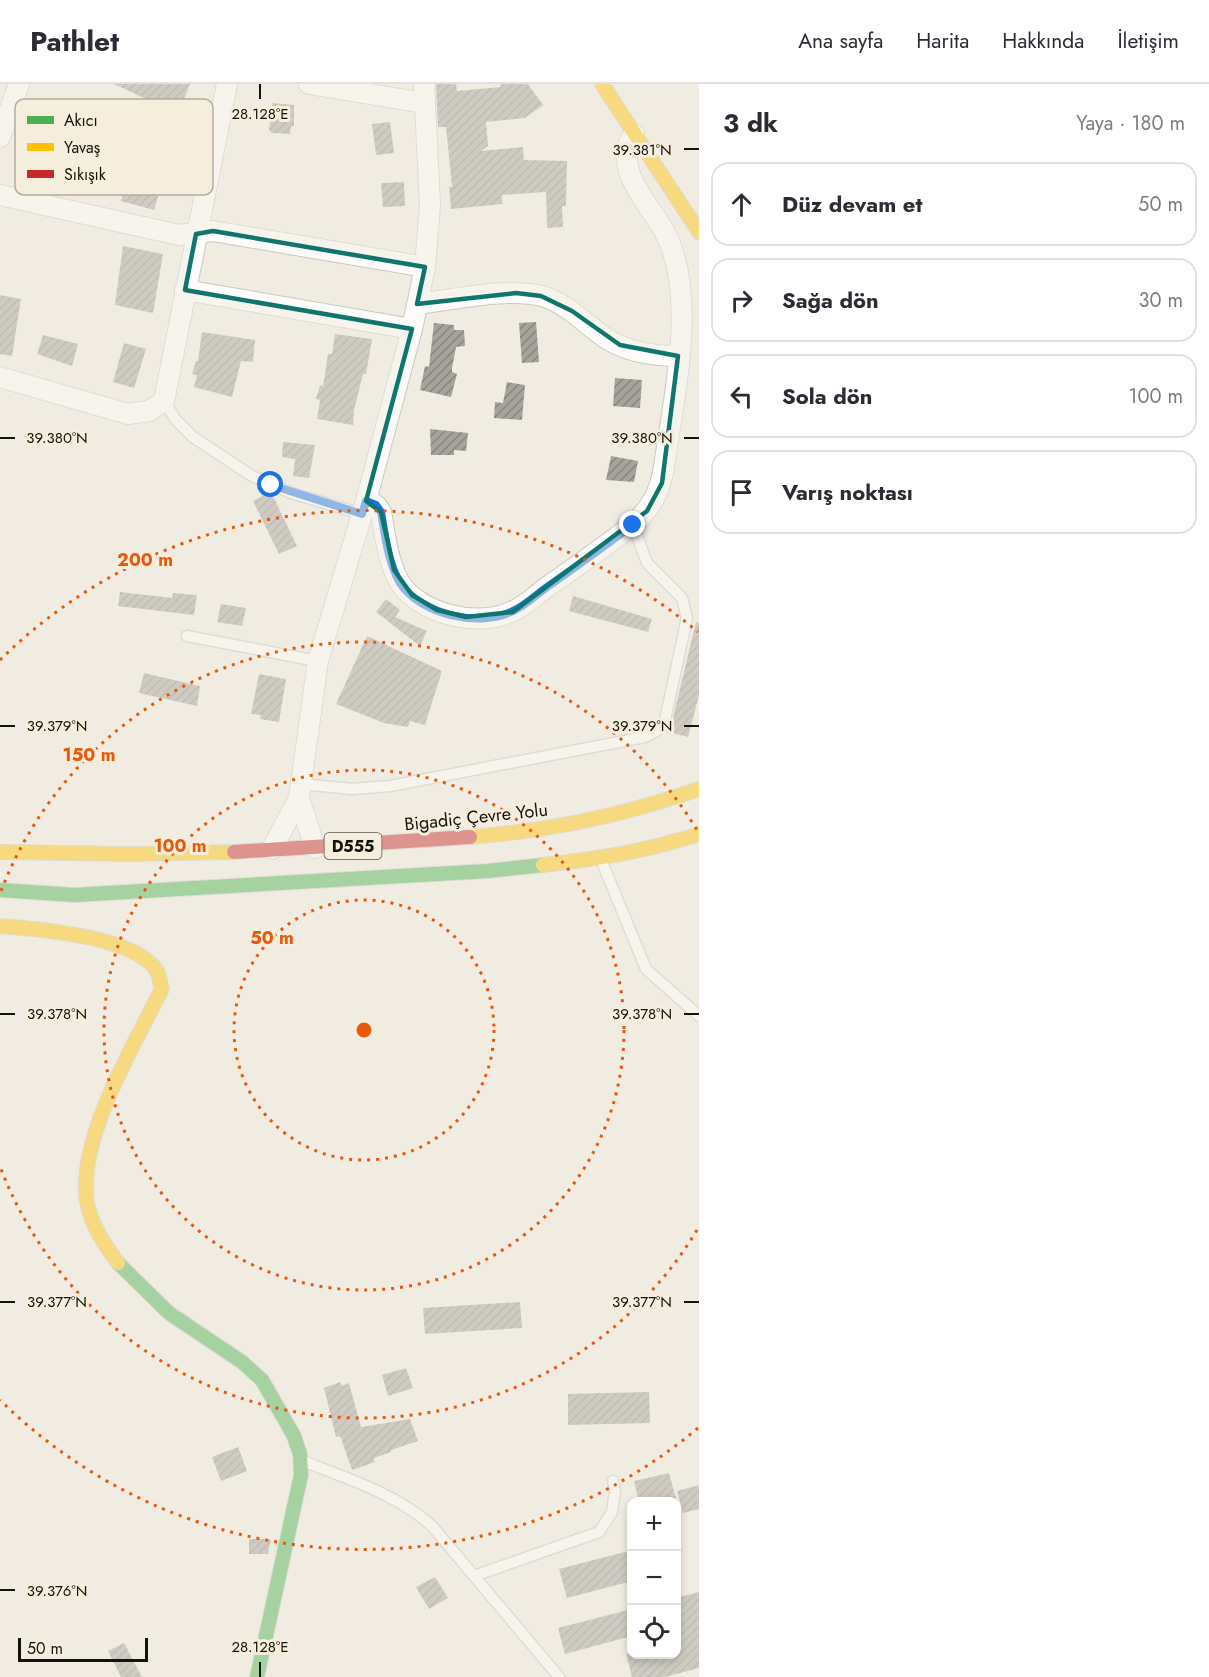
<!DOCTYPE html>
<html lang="tr">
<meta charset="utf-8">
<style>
body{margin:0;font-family:Jost,sans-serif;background:#f7f7f7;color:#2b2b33}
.controls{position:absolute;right:18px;bottom:18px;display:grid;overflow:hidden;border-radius:12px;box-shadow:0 3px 9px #0003}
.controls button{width:54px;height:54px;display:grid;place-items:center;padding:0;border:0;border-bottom:2px solid #e1e1e2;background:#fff;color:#2b2b33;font:30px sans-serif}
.scale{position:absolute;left:18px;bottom:15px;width:130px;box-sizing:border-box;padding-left:6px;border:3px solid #15120c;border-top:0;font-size:16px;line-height:21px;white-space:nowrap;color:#15120c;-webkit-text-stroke:4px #f6eedc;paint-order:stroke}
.stop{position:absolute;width:18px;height:18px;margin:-14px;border:4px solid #1a73e8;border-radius:50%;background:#fff}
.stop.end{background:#1a73e8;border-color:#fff;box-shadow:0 2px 6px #0008}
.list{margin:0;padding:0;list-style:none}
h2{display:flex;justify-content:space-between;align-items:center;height:78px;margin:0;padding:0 24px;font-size:26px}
h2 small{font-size:20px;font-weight:400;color:#7c7c81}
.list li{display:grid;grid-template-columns:39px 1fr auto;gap:18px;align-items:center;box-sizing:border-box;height:84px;margin:0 12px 12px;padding:0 12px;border:2px solid #e1e1e2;border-radius:18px}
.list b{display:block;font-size:22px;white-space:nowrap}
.list em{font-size:20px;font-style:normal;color:#7c7c81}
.icon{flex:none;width:33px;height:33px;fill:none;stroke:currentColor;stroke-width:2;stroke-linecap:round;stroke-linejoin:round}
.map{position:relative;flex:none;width:699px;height:1593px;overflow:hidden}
header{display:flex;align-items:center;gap:36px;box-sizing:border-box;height:84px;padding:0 30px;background:#fff;border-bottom:2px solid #e1e1e2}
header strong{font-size:28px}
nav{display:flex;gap:33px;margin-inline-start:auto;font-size:21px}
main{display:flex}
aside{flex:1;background:#fff}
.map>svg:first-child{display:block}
.building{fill:url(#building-hatch)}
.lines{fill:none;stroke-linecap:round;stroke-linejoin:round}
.lane-casing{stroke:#cbc7c0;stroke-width:13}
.street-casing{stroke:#cbc7c0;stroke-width:22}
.fast-casing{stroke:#cbc7c0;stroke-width:16}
.slow-casing{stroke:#cbc7c0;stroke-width:16}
.jam-casing{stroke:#cbc7c0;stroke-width:16}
.lane{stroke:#fdfcfb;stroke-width:10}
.street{stroke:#fdfcfb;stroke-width:20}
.fast{stroke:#4caf50;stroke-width:14}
.slow{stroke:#ffc107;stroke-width:14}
.jam{stroke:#c62828;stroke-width:14}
.route{stroke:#1a73e8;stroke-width:8}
.marked{fill:none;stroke:#0f766e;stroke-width:4.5;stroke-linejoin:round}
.ticks{fill:none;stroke:#15120c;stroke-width:2}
.ring{fill:none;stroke:#e8590c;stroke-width:3;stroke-dasharray:3 6}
.labels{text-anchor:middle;stroke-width:6;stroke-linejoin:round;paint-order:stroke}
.shield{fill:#f6eedc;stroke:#58544a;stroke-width:1.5}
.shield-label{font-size:16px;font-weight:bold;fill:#15120c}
.street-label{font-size:18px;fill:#15120c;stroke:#f6eedc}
.key{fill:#f6eedc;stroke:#b2ac9e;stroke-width:1.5}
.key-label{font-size:16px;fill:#15120c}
.ticks-label{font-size:15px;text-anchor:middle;fill:#15120c;stroke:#f6eedc;stroke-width:6;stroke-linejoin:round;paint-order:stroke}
.centre{fill:#e8590c;stroke:#f6eedc;stroke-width:3}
.ring-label{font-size:18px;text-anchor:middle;font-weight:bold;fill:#e8590c;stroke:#f6eedc;stroke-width:6;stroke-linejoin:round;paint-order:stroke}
</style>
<header>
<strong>Pathlet</strong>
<nav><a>Ana sayfa</a><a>Harita</a><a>Hakkında</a><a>İletişim</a></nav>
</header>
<main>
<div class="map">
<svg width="699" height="1593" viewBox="0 0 699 1593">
<defs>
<pattern id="building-hatch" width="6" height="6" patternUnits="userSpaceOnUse" patternTransform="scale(1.5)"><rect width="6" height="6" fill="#a7a39c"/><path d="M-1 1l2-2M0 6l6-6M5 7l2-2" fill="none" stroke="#87837e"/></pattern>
</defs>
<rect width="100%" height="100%" fill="#f0ece2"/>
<!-- building -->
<path class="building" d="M114 0H190L178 30Z
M436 0H456L457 7 501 3 500 0H528L543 21 525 34 486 38 488 62 481 67 523 63 524 76 567 77 566 122H562L563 143 547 144 546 108 502 111V120L451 125 449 103H452L446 43H438Z
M272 19 294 21V42H291L290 50 272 49 269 46Z
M390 38 394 69 376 71 372 40Z
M137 65 169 76 154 126 121 117Z
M404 98 405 122 383 123 381 99Z
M123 162 163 170 153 229 115 221Z
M0 211 21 215 12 272 0 270Z
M536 238 539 278 522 279 519 239Z
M434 239 454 241V246H464L465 262 456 263 452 284V288L457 290 451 313 420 306 425 282 429 283Z
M202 248 255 256 253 278 241 277 232 313 194 303 197 291 192 290 196 277H198Z
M335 250 372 255 366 290H363L354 326 353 341 317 335 320 316 316 315 320 301 323 302 328 270H332Z
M43 251 78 260 72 282 37 270Z
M124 259 146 265 134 304 113 298Z
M615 294 642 296 640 324 613 322Z
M507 298 525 301 522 336 494 334 495 318 503 319Z
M430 345 468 349 466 367 454 366V371H431Z
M283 358 315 361 309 394 293 392 295 375 282 373Z
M611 372 638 377 634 398 606 396Z
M271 408 297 462 279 470 253 417Z
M120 508 172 514 173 509 197 511 194 531 118 522Z
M573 512 652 535 648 548 569 527Z
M386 515 400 526 395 533 427 547 420 562 376 528Z
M221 520 246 524 242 542 217 538Z
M696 538 699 539V611L688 653 665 647 672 638Z
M367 552 442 587 425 641 410 637 408 643 384 639 336 620Z
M144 589 200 602 197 622 139 609Z
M259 590 286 595 279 638 260 635 261 631 251 630Z
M520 1218 522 1244 425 1250 423 1224Z
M406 1284 413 1304 388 1312 382 1291Z
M340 1298 342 1302 349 1299 361 1343 410 1335 418 1357 391 1366V1368L374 1374 375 1378 352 1386 340 1352 336 1353 324 1304Z
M649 1308 650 1339 568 1341V1310Z
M238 1363 247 1387 221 1397 212 1373Z
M669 1389 677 1418H639L634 1397Z
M699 1401V1425L683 1429 677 1407Z
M249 1455H271L268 1470H249Z
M632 1466V1497L567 1514 559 1485Z
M435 1493 448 1514 429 1525 416 1503Z
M699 1508V1584L665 1593H632L626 1570H676V1514Z
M632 1525V1552L565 1570 558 1544Z
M124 1559 142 1593H121L108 1567Z"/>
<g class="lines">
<!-- lane casing -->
<g class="lane-casing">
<path id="lane" d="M164 317 176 336 193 353 252 392 291 409 362 430
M187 552 318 577
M301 700 352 705 390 702 645 653 656 647 665 636 687 534 682 514 647 479 633 441
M602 778 646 885 699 932
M303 1377C348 1395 395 1409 432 1442L559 1593
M474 1492 599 1448 612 1428 615 1407 613 1397"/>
</g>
<!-- street casing -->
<g class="street-casing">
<path id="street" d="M309 0 424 19
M0 53 19 0
M0 111 179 151 213 147 425 183
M185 206 412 245
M417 220C454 216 506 203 542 212 568 220 585 240 607 255 628 268 654 272 678 272
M0 293 128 330 149 327 164 317 227 0
M366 417 376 421 381 428C385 451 388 479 400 499 421 531 480 544 513 527 525 522 536 511 547 503 576 483 605 462 633 441 651 424 660 408 664 383 673 315 699 210 664 147 648 118 611 83 634 50
M315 764 299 714 318 577 366 417 412 245 425 183 430 121 424 0
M272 765 299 714"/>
</g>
<!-- fast casing -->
<g class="fast-casing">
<path id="fast" d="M0 806 74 811 488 787 543 781
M118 1179 169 1229 242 1278 262 1296 294 1352 300 1370 301 1391 257 1593"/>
</g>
<!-- slow casing -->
<g class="slow-casing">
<path id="slow" d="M602 0 699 148
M470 753C549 747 624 731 699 705
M0 768 130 770 234 768
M543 781C597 775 647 767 699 750
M0 842C38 845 135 852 157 887 160 892 160 900 162 905 134 961 77 1055 87 1118 91 1141 105 1161 118 1179"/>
</g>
<!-- jam casing -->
<g class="jam-casing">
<path id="jam" d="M234 768 470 753"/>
</g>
<!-- lane -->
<use href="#lane" class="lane"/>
<!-- street -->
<use href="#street" class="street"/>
<!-- fast -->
<use href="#fast" class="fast"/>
<!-- slow -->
<use href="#slow" class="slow"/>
<!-- jam -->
<use href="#jam" class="jam"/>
</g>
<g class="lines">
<!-- route -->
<path class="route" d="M271 401 362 430 366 417 376 421 381 428C385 451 388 479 400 499 421 531 480 544 513 527 525 522 536 511 547 503 576 483 604 462 633 441"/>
</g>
<!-- marked area -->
<path d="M0 0H699V1593H0ZM213 147 425 183 417 220 516 209 541 212 572 227 620 261 678 272 662 399 647 427 513 528 466 533 437 526 412 511 394 486 381 428 366 417 412 245 185 206 196 150Z" fill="#f0ece2" fill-opacity=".55" fill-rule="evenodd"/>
<path class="marked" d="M213 147 425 183 417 220 516 209 541 212 572 227 620 261 678 272 662 399 647 427 513 528 466 533 437 526 412 511 394 486 381 428 366 417 412 245 185 206 196 150Z"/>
<!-- ticks -->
<path class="ticks" d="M260 0V15M684 65H699M0 354H15M684 354H699M0 642H15M684 642H699M0 930H15M684 930H699M0 1218H15M684 1218H699M0 1506H15M260 1578V1593"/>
<!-- distance rings -->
<g class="ring">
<circle cx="364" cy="946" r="130"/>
<circle cx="364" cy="946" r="260"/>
<path d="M697 1146A389 389 0 0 1 1 1085M1 807A389 389 0 0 1 697 746"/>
<path d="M698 1344A519 519 0 0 1 0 1316M0 576A519 519 0 0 1 698 548"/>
</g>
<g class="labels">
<!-- shield labels -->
<rect class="shield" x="324.5" y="749" width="57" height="26" rx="4.5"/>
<g class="shield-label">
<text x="353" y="768">D555</text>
</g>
<!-- street labels -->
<g class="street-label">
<text transform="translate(476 733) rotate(-6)" y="6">Bigadiç Çevre Yolu</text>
</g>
</g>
<!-- legend -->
<rect x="15" y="15" width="198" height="96" rx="9" class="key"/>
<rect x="27" y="32" width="27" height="8" fill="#4caf50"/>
<rect x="27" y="59" width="27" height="8" fill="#ffc107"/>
<rect x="27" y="86" width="27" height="8" fill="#c62828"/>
<g class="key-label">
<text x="64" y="42">Akıcı</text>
<text x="64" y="69">Yavaş</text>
<text x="64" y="96">Sıkışık</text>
</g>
<g class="ticks-label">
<text x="260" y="35">28.128°E</text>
<text x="642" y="71">39.381°N</text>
<text x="57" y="359">39.380°N</text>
<text x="642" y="359">39.380°N</text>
<text x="57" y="647">39.379°N</text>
<text x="642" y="647">39.379°N</text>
<text x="57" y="935">39.378°N</text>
<text x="642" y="935">39.378°N</text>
<text x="57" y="1223">39.377°N</text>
<text x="642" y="1223">39.377°N</text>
<text x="57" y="1512">39.376°N</text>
<text x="260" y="1568">28.128°E</text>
</g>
<circle cx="364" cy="946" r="9" class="centre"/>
<g class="ring-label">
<text x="145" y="482">200 m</text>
<text x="89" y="677">150 m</text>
<text x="180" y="768">100 m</text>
<text x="272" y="860">50 m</text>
</g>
</svg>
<div class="controls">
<button>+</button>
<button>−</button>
<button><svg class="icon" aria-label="locate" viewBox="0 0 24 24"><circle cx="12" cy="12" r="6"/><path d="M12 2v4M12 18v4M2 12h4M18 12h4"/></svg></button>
</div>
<div class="scale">50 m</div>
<div class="stop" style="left:271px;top:401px"></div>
<div class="stop end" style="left:633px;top:441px"></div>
</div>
<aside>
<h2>3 dk<small>Yaya · 180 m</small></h2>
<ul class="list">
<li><svg class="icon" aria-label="ahead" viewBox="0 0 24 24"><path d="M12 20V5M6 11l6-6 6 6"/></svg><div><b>Düz devam et</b></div><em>50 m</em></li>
<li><svg class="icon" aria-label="right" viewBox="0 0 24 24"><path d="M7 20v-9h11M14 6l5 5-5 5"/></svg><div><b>Sağa dön</b></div><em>30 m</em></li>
<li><svg class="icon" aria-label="left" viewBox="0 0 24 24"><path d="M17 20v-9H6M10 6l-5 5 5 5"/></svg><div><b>Sola dön</b></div><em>100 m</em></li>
<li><svg class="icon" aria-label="arrive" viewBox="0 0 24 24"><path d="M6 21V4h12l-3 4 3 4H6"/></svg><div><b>Varış noktası</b></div></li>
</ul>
</aside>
</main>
